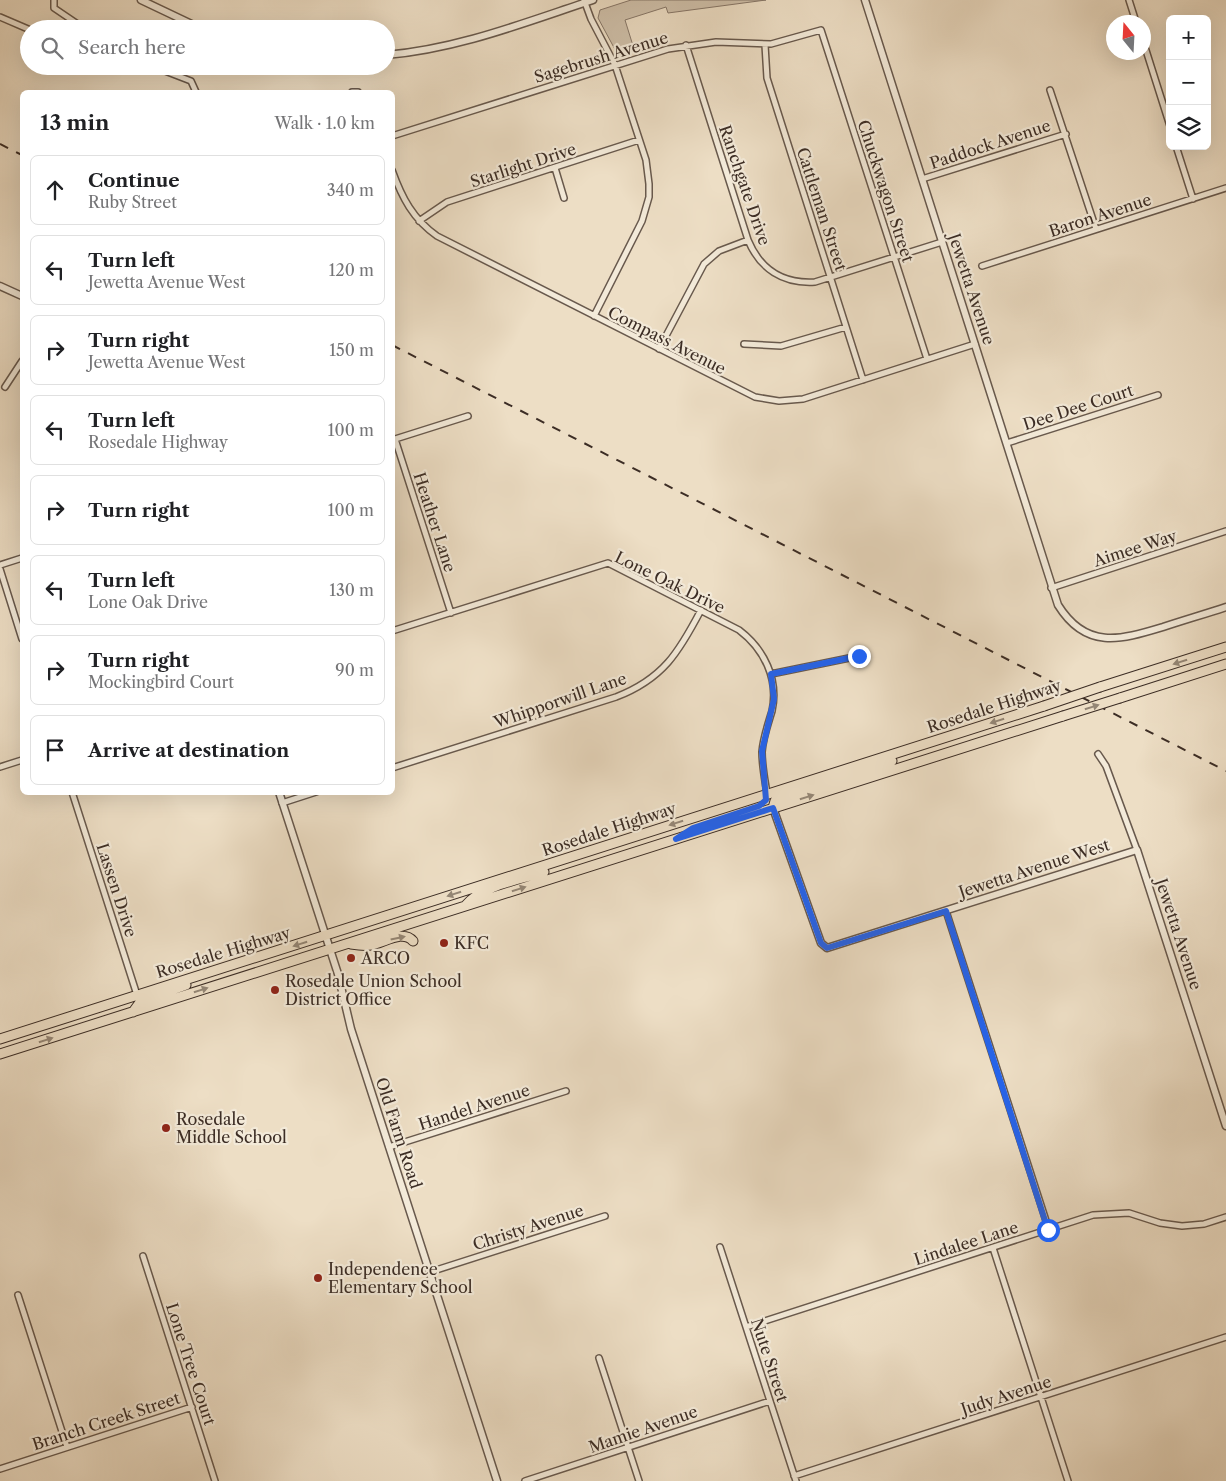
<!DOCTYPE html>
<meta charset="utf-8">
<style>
body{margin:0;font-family:"Libre Caslon Text",serif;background:#f2f2f2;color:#202124}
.controls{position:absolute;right:15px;top:15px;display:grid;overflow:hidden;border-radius:8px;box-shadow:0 5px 20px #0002}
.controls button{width:45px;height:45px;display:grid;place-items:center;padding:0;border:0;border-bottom:1px solid #e0e0e0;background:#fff;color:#202124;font:25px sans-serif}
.compass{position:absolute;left:1106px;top:15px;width:45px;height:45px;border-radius:50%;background:#fff;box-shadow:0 5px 20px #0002;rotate:342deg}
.stop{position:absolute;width:15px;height:15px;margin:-11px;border:4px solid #2563eb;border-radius:50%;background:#fff}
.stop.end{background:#2563eb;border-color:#fff;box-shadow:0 1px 5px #0008}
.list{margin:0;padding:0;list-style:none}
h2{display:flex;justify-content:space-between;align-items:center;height:65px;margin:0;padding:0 20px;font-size:21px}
h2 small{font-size:16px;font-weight:400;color:#757577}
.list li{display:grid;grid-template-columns:32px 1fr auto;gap:15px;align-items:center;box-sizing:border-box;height:70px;margin:0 10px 10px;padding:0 10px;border:1px solid #e0e0e0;border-radius:8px}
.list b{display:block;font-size:19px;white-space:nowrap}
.list p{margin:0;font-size:16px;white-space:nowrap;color:#757577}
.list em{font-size:16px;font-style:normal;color:#757577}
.icon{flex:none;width:28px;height:28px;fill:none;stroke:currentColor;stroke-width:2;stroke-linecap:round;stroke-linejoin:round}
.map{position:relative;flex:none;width:1226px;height:1481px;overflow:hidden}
.search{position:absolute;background:#fff;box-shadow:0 5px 20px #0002;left:20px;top:20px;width:375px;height:55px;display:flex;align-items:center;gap:12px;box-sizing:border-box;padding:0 18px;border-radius:28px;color:#757577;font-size:19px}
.panel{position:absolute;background:#fff;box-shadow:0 5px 20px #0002;left:20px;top:90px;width:375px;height:705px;border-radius:8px}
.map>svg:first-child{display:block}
.green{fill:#cfc0aa;stroke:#867668}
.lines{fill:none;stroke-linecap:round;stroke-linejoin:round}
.minor-casing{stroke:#68594d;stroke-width:8}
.tertiary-casing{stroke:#68594d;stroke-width:9}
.primary-casing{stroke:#3c2d25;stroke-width:11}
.minor{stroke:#f3ead9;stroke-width:5}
.tertiary{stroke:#f3ead9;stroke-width:6}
.primary{stroke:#eddec5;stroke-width:9}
.rail{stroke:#3c2d25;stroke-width:2;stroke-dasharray:9 9;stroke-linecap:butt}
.primary-bridge-casing{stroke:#3c2d25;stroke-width:11;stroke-linecap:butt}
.primary-bridge{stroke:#eddec5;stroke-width:9}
.oneway{fill:#948675}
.route{stroke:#2563eb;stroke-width:6}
.poi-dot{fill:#8f2418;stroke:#f3ead9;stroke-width:2}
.labels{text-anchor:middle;stroke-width:4.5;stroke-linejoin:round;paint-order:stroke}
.street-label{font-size:16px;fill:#3c2d25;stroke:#f3ead9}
.poi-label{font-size:16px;fill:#3c2d25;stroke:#f3ead9;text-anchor:start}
</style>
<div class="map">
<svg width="1226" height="1481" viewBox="0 0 1226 1481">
<rect width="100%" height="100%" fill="#eddec5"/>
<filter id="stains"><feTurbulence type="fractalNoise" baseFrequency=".004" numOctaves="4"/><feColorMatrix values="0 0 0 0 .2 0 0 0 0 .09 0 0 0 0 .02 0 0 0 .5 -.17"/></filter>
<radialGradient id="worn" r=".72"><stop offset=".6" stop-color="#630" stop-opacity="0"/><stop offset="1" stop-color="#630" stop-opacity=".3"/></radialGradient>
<!-- green -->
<path class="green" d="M631 0H766L668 13 666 7 625 20 634 49 618 55 598 18 600 10Z"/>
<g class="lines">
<!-- minor casing -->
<g class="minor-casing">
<path id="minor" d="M54 0V8L85 29
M584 0 591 19 615 65 646 160 649 184V197L642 221 594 316
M1129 0 1136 22
M0 17 28 29
M1144 44 1170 126
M686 45 748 240C760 269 783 284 815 282L942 242
M765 45 767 78 863 380
M152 66 191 81 196 92
M1050 90 1096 229
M352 92H358
M392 136 668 49 716 42 771 44 821 30 927 359
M1176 146 1193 199
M555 168 564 198
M392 170C402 198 413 219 437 236L755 397 779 401 803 399 975 344
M922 179 1066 134
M419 221 447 202 639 140
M982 266 1226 188
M744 344 781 346 846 327
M659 349 704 264 719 251 748 240
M5 387 22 361
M395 439 451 613
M392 440 468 416
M1007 443 1158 395
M0 565 22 558
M0 569 22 639
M1051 588 1226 531
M392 631 608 563 739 630C764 649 779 679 772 711 768 724 763 738 762 752 762 766 765 780 767 794
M771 674 859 656
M1098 754 1106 766 1137 850
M0 767 22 760
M392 768 616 697C663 679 679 652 701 610
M72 792 137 995
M282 803 316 792
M946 911 1049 1230
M389 1147 566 1091
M720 1247 796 1481
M993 1248 1068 1481
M143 1256 215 1481
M430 1272 605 1216
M18 1295 67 1447
M746 1327 1093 1215 1129 1213 1160 1223 1182 1226 1204 1224 1226 1217
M599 1358 639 1481
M0 1469 192 1407
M794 1476 1226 1337
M525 1481 770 1401"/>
</g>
<!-- tertiary casing -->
<g class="tertiary-casing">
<path id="tertiary" d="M141 0 202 29
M865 0 1058 605C1086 650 1120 640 1163 627 1184 620 1205 614 1226 607
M386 55C458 49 526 22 593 0
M0 286 22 296
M279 792 338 974 351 1029 497 1481
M773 808 821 943 827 948 1137 850 1226 1126"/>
</g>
<!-- primary casing -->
<g class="primary-casing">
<path id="primary" d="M1100 687 1226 647
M1120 698 1226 664
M773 808 775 801 781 797 892 761
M466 905C483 885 519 880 544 872
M351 944C357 945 365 946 371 945 384 943 403 929 413 941
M133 1012 141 1001 186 985
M0 1039 1044 706
M0 1054 1063 716"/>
</g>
<!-- minor -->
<use href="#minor" class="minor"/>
<!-- tertiary -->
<use href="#tertiary" class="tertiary"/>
<!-- primary -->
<use href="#primary" class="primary"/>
<!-- rail -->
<path class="rail" d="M0 144 22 155
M392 345 1226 771"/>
<!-- primary-bridge casing -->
<g class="primary-bridge-casing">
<path id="primary-bridge" d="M1044 706 1100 687
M1063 716 1120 698"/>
</g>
<!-- primary-bridge -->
<use href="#primary-bridge" class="primary-bridge"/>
</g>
<!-- one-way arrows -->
<defs><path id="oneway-solid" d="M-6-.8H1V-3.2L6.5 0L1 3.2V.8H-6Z" transform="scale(1.25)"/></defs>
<g class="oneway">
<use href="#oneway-solid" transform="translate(1180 662) rotate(162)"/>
<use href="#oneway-solid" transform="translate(1092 707) rotate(-17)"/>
<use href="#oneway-solid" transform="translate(997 721) rotate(162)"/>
<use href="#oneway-solid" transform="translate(807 797) rotate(-18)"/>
<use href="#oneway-solid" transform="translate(676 823) rotate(162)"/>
<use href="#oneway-solid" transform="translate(519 889) rotate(-18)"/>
<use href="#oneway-solid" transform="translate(454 894) rotate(162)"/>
<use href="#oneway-solid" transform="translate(398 938) rotate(-12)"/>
<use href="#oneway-solid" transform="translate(300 944) rotate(163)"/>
<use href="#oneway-solid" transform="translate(201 990) rotate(-18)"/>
<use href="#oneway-solid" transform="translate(46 1040) rotate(-18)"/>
</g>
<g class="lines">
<!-- route -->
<path class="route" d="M859 656 771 674 774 699 762 751 766 800 759 806 693 828 676 839 773 808 821 943 827 948 946 911 1048 1230"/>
</g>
<!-- markers -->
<g class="poi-dot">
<circle cx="444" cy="943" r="5"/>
<circle cx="351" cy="958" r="5"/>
<circle cx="275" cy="990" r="5"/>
<circle cx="166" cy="1128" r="5"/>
<circle cx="318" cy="1278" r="5"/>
</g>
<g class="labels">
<!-- street labels -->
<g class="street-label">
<text transform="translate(601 57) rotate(-17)" y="6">Sagebrush Avenue</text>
<text transform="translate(990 144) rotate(-18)" y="6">Paddock Avenue</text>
<text transform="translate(523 165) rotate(-18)" y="6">Starlight Drive</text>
<text transform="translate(745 185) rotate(71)" y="6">Ranchgate Drive</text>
<text transform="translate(886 191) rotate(72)" y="6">Chuckwagon Street</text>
<text transform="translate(822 209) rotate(72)" y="6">Cattleman Street</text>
<text transform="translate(1100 215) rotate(-18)" y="6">Baron Avenue</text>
<text transform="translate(972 289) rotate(72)" y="6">Jewetta Avenue</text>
<text transform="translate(667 340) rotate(27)" y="6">Compass Avenue</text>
<text transform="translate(1078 407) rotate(-18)" y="6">Dee Dee Court</text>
<text transform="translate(435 522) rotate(72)" y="6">Heather Lane</text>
<text transform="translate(1135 548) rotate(-18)" y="6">Aimee Way</text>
<text transform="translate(670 582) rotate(26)" y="6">Lone Oak Drive</text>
<text transform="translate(560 700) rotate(-19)" y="6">Whipporwill Lane</text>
<text transform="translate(994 706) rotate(-18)" y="6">Rosedale Highway</text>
<text transform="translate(609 829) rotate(-18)" y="6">Rosedale Highway</text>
<text transform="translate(1034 868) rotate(-18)" y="6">Jewetta Avenue West</text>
<text transform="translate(117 890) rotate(72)" y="6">Lassen Drive</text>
<text transform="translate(1179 934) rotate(72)" y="6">Jewetta Avenue</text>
<text transform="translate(223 952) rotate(-17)" y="6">Rosedale Highway</text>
<text transform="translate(474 1107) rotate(-18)" y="6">Handel Avenue</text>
<text transform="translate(399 1133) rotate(72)" y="6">Old Farm Road</text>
<text transform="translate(528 1227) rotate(-18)" y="6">Christy Avenue</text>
<text transform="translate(966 1243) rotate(-18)" y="6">Lindalee Lane</text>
<text transform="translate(770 1360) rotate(72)" y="6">Nute Street</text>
<text transform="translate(191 1364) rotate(72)" y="6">Lone Tree Court</text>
<text transform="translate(1006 1395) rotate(-18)" y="6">Judy Avenue</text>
<text transform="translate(106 1421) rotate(-18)" y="6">Branch Creek Street</text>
<text transform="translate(643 1429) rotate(-19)" y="6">Mamie Avenue</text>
</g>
<!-- poi labels -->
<g class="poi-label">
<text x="454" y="949">KFC</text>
<text x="361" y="964">ARCO</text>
<text x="285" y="987">Rosedale Union School<tspan x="285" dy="18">District Office</tspan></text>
<text x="176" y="1125">Rosedale<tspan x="176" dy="18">Middle School</tspan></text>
<text x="328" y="1275">Independence<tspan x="328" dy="18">Elementary School</tspan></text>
</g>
</g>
<rect width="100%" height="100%" filter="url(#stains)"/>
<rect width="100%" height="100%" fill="url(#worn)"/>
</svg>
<div class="controls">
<button>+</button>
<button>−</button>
<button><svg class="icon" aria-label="layers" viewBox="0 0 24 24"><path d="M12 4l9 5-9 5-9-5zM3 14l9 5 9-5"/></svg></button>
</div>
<svg class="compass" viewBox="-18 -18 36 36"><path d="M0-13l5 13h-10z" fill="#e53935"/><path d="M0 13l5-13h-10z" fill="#757577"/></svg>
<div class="stop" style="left:1048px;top:1230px"></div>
<div class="stop end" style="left:859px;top:656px"></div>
<div class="search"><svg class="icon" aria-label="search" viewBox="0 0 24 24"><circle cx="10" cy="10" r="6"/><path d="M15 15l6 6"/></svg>Search here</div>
<section class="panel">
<h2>13 min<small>Walk · 1.0 km</small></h2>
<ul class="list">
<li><svg class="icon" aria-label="ahead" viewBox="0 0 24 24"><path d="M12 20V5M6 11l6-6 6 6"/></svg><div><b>Continue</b><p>Ruby Street</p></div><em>340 m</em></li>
<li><svg class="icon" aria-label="left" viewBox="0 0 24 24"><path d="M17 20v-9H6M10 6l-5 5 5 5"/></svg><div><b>Turn left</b><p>Jewetta Avenue West</p></div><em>120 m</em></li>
<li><svg class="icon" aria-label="right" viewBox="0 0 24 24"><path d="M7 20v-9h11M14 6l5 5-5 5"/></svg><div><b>Turn right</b><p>Jewetta Avenue West</p></div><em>150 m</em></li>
<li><svg class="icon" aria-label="left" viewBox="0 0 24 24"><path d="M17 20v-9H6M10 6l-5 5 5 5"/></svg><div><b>Turn left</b><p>Rosedale Highway</p></div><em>100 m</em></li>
<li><svg class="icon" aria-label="right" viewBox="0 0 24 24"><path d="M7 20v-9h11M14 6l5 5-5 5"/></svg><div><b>Turn right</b></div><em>100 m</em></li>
<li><svg class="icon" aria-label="left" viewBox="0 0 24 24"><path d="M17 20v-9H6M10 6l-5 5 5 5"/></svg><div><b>Turn left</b><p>Lone Oak Drive</p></div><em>130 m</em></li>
<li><svg class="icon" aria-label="right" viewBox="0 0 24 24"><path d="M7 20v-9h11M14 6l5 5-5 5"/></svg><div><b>Turn right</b><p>Mockingbird Court</p></div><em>90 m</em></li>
<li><svg class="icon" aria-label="arrive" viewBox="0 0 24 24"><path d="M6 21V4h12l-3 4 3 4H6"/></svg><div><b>Arrive at destination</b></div></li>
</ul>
</section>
</div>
